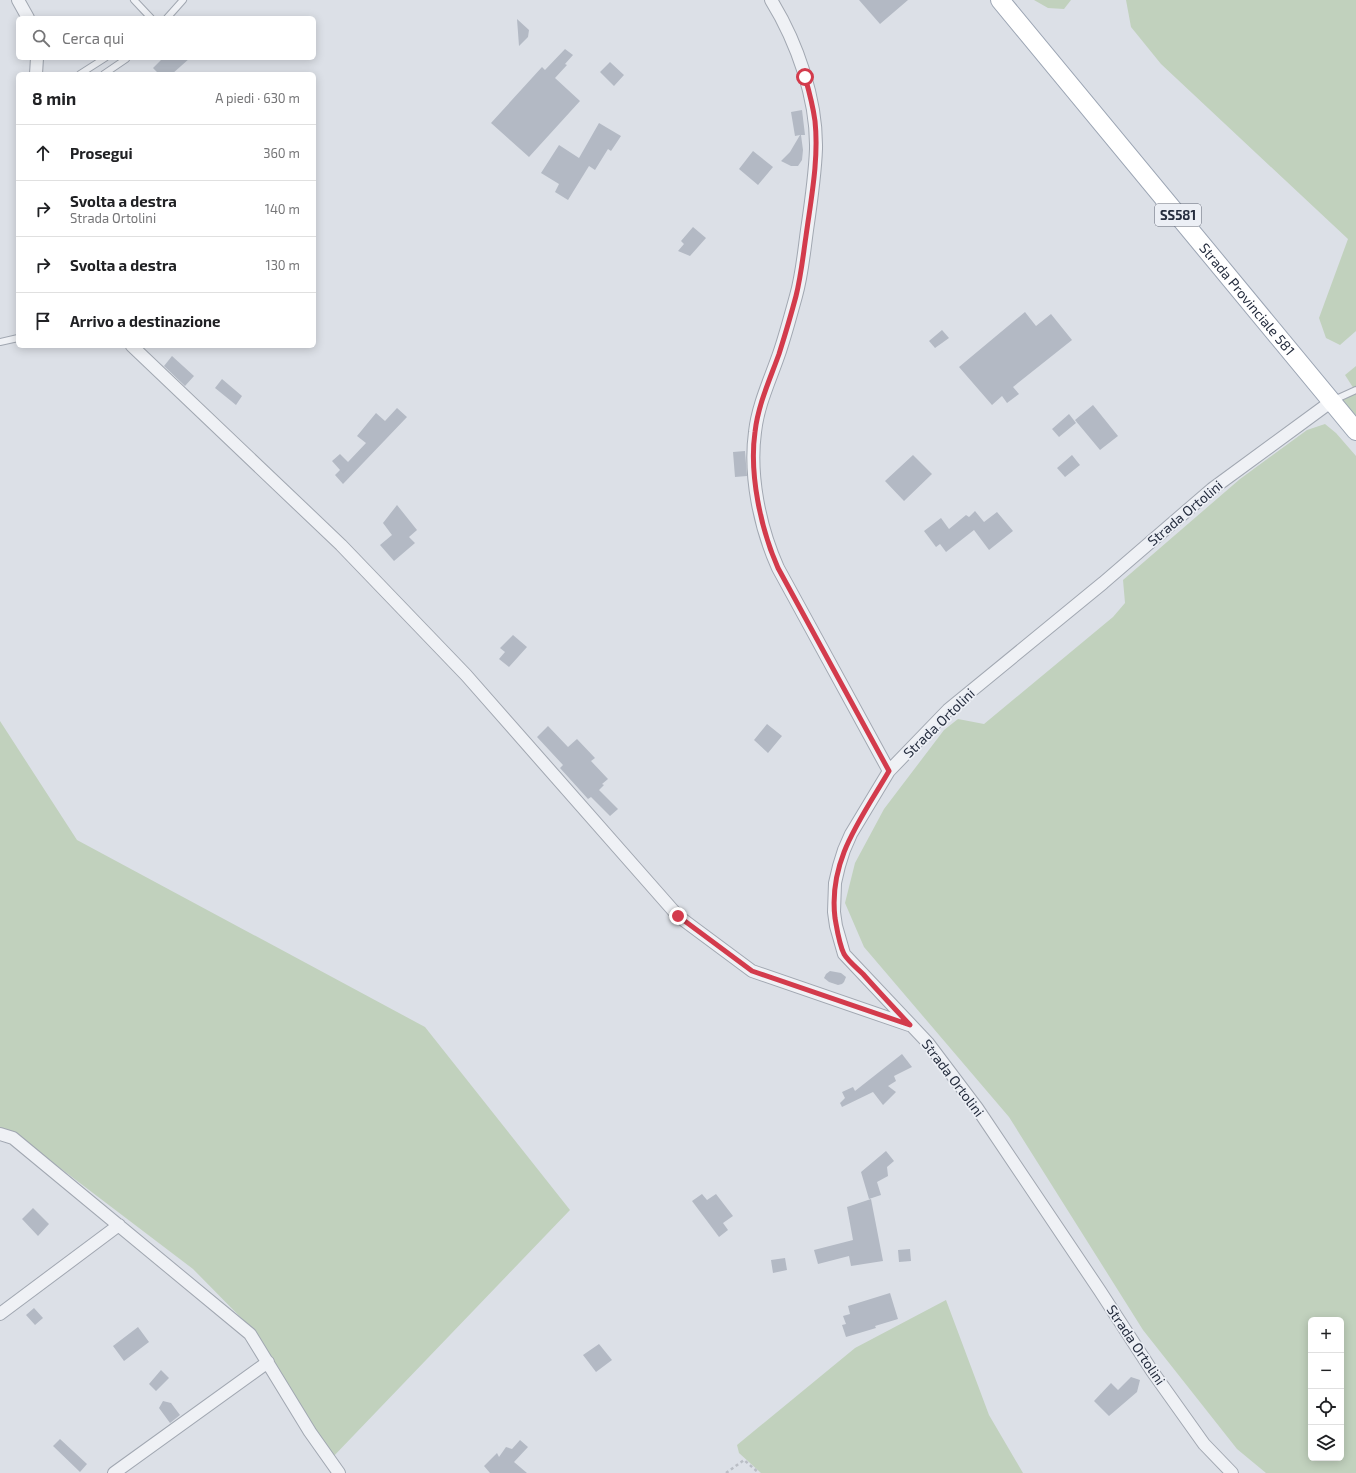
<!DOCTYPE html>
<html lang="it">
<meta charset="utf-8">
<style>
body{margin:0;font-family:"Exo 2",sans-serif;background:#f2f2f2;color:#202124}
.controls{position:absolute;right:12px;bottom:12px;display:grid;overflow:hidden;border-radius:6px;box-shadow:0 2px 10px #0003}
.controls button{width:36px;height:36px;display:grid;place-items:center;padding:0;border:0;border-bottom:1px solid #e0e0e0;background:#fff;color:#202124;font:20px sans-serif}
.stop{position:absolute;width:12px;height:12px;margin:-9px;border:3px solid #d33b4c;border-radius:50%;background:#fff}
.stop.end{background:#d33b4c;border-color:#fff;box-shadow:0 1px 4px #0008}
.list{margin:0;padding:0;list-style:none}
h2{display:flex;justify-content:space-between;align-items:center;height:52px;margin:0;padding:0 16px;font-size:17px}
h2 small{font-size:13px;font-weight:400;color:#757577}
.list li{display:grid;grid-template-columns:26px 1fr auto;gap:12px;align-items:center;box-sizing:border-box;height:56px;padding:0 16px;border-top:1px solid #e0e0e0}
.list b{display:block;font-size:15px;white-space:nowrap}
.list p{margin:0;font-size:13px;white-space:nowrap;color:#757577}
.list em{font-size:13px;font-style:normal;color:#757577}
.icon{flex:none;width:22px;height:22px;fill:none;stroke:currentColor;stroke-width:2;stroke-linecap:round;stroke-linejoin:round}
.map{position:relative;flex:none;width:1356px;height:1473px;overflow:hidden}
.search{position:absolute;background:#fff;box-shadow:0 2px 10px #0003;left:16px;top:16px;width:300px;height:44px;display:flex;align-items:center;gap:10px;box-sizing:border-box;padding:0 14px;border-radius:6px;color:#757577;font-size:15px}
.panel{position:absolute;background:#fff;box-shadow:0 2px 10px #0003;left:16px;top:72px;width:300px;height:276px;border-radius:6px}
.map>svg:first-child{display:block}
.green{fill:#c1d1bd;fill-rule:evenodd}
.building{fill:#b3b9c4}
.lines{fill:none;stroke-linecap:round;stroke-linejoin:round}
.service-casing{stroke:#a1a7b1;stroke-width:8}
.minor-casing{stroke:#a1a7b1;stroke-width:14}
.primary-casing{stroke:#9ba4b3;stroke-width:20}
.path{stroke:#babec5;stroke-width:2.5;stroke-dasharray:3 3;stroke-linecap:butt}
.service{stroke:#eff1f5;stroke-width:6}
.minor{stroke:#eff1f5;stroke-width:12}
.primary{stroke:#fff;stroke-width:18}
.route{stroke:#d33b4c;stroke-width:5}
.labels{text-anchor:middle;stroke-width:3.5;stroke-linejoin:round;paint-order:stroke}
.shield{fill:#eceff5;stroke:#616775;stroke-width:1}
.shield-label{font-size:13px;font-weight:bold;fill:#252d3e}
.street-label{font-size:14px;fill:#252d3e;stroke:#eceff5}
</style>
<div class="map">
<svg width="1356" height="1473" viewBox="0 0 1356 1473">
<rect width="100%" height="100%" fill="#dce0e7"/>
<!-- green -->
<path class="green" d="M1034 0H1071L1064 9 1048 8Z
M1126 0H1356V331L1340 345 1326 338 1319 318 1348 239 1161 64 1131 27Z
M1356 366V388L1354 389 1345 375Z
M1356 393V419L1341 401Z
M1325 424 1336 433 1356 456V1473H1266L1237 1449 1143 1330 1009 1117 864 947 845 903 855 863 884 809 944 730 958 719 984 724 1113 617 1125 603 1123 580 1240 479 1307 430ZM1311 1320H1341V1458H1311Z
M0 721 77 840 425 1027 570 1210 330 1460 257 1334 193 1269 14 1133 0 1128Z
M946 1300 989 1415 1023 1473H761L739 1453 737 1445 855 1348Z"/>
<!-- building -->
<path class="building" d="M859 0H908L880 24Z
M517 19 529 30 528 37 519 46Z
M565 49 573 55 565 64 567 65 555 78 580 101 529 157 491 123 542 67 545 70Z
M163 58H190L172 74H159L153 68Z
M610 62 624 75 614 86 600 72Z
M802 110 805 135H801L803 150 802 160 798 166H791L781 161 790 152 800 135 795 136 791 112Z
M599 123 621 136 611 151 608 149 595 170 589 166 568 200 555 192 559 184 541 173 559 145 579 158Z
M753 151 773 167 758 185 739 169Z
M693 227 706 238 690 256 678 251 684 244 681 241Z
M1025 312 1036 326 1051 314 1072 340 1013 387 1019 394 1007 403 1002 396 992 405 959 367Z
M942 330 949 338 935 348 929 341Z
M172 356 194 376 185 386 164 366Z
M222 379 242 396 236 405 215 388Z
M1093 405 1118 436 1100 450 1075 420Z
M397 408 407 417 343 484 335 475 340 470 332 461 340 454 348 462 366 443 357 436 376 413 385 421Z
M1069 414 1076 423 1059 437 1052 429Z
M745 451 747 476 735 477 733 452Z
M913 455 932 474 904 501 885 481Z
M1072 455 1080 465 1065 477 1057 468Z
M397 505 417 530 409 537 415 543 394 561 380 545 392 535 383 523Z
M975 511 984 522 997 512 1013 531 989 550 974 530 946 552 940 544 936 547 924 531 941 518 949 529 966 515 969 517Z
M513 635 527 647 509 667 499 659 505 652 500 648Z
M767 724 782 736 768 753 754 740Z
M548 726 568 747 577 739 595 758 591 761 608 779 602 784 604 785 599 790 618 809 610 816 591 797 588 799 560 768 563 765 537 737Z
M830 971 841 973 846 977 844 982 842 984 838 985 829 982 824 978 826 974Z
M902 1054 912 1067 894 1076 896 1081 888 1086 896 1092 883 1105 873 1092 842 1107 840 1103 845 1098 842 1092 853 1087 855 1091Z
M886 1151 894 1161 887 1167 888 1176 877 1182 881 1195 869 1199 861 1172Z
M702 1194 707 1200 716 1194 733 1216 723 1223 728 1230 719 1237 692 1201Z
M871 1199 883 1261 851 1266 849 1256 818 1264 814 1250 853 1240 847 1207Z
M33 1208 49 1224 38 1236 22 1219Z
M910 1249 911 1261 899 1262 898 1250Z
M785 1258 787 1270 773 1273 771 1260Z
M890 1293 898 1319 875 1326 876 1328 846 1337 842 1325 846 1324 843 1316 850 1314 848 1306Z
M34 1308 43 1318 35 1325 26 1315Z
M138 1327 149 1342 124 1361 113 1346Z
M599 1344 612 1360 596 1372 583 1355Z
M161 1370 169 1378 156 1391 149 1384Z
M1131 1377 1140 1380 1137 1392 1109 1416 1094 1401 1111 1383 1118 1390Z
M163 1401 171 1403 180 1415 170 1423 159 1408Z
M60 1439 87 1464 80 1472 53 1446Z
M520 1440 528 1447 514 1462 527 1473H490L484 1466 497 1453 499 1457 506 1447 512 1449Z"/>
<g class="lines">
<!-- service casing -->
<g class="service-casing">
<path id="service" d="M134 0 151 18
M167 18 183 0
M80 74 105 58
M104 74 126 59
M0 342 18 338
M1334 400 1356 390"/>
</g>
<!-- minor casing -->
<g class="minor-casing">
<path id="minor" d="M18 0 28 18
M771 0C797 42 817 99 816 149 815 176 811 203 807 230 804 252 802 275 796 296 791 314 786 333 780 351 771 378 758 404 755 432 749 476 760 528 778 568L889 771
M36 74 37 58
M132 346 341 545 466 675 678 916 752 971 909 1025
M0 1134 13 1138 250 1334 310 1432 339 1473
M0 1314 119 1225
M114 1473 268 1362
M1232 1473 1204 1444 1152 1371 1100 1291 977 1108 928 1043 844 954 836 926 834 912 835 883 839 866 844 850 851 834 889 771 948 710 1103 583 1212 489 1332 401"/>
</g>
<!-- primary casing -->
<g class="primary-casing">
<g id="primary">
<path id="s1" d="M1000 0 1356 431"/>
</g>
</g>
<!-- path -->
<path class="path" d="M726 1473 744 1460 759 1473"/>
<!-- service -->
<use href="#service" class="service"/>
<!-- minor -->
<use href="#minor" class="minor"/>
<!-- primary -->
<use href="#primary" class="primary"/>
</g>
<g class="lines">
<!-- route -->
<path class="route" d="M678 916 752 971 910 1025C894 1008 878 991 863 974 857 968 848 961 844 954 839 944 837 929 835 918 828 860 861 819 889 771L778 568C761 530 749 474 755 432 758 405 770 379 779 354 785 335 791 315 796 296 801 276 803 256 806 236 811 199 819 159 815 121 813 106 809 91 805 77"/>
</g>
<g class="labels">
<!-- shield labels -->
<rect class="shield" x="1155" y="204" width="46" height="22" rx="3"/>
<g class="shield-label">
<text x="1178" y="220">SS581</text>
</g>
<!-- street labels -->
<g class="street-label">
<text dy="5" stroke="none"><textPath href="#s1" startOffset="388">Strada Provinciale 581</textPath></text>
<text transform="translate(1185 513) rotate(-40)" y="5">Strada Ortolini</text>
<text transform="translate(939 723) rotate(-44)" y="5">Strada Ortolini</text>
<text transform="translate(953 1078) rotate(53)" y="5">Strada Ortolini</text>
<text transform="translate(1136 1345) rotate(56)" y="5">Strada Ortolini</text>
</g>
</g>
</svg>
<div class="controls">
<button>+</button>
<button>−</button>
<button><svg class="icon" aria-label="locate" viewBox="0 0 24 24"><circle cx="12" cy="12" r="6"/><path d="M12 2v4M12 18v4M2 12h4M18 12h4"/></svg></button>
<button><svg class="icon" aria-label="layers" viewBox="0 0 24 24"><path d="M12 4l9 5-9 5-9-5zM3 14l9 5 9-5"/></svg></button>
</div>
<div class="stop" style="left:805px;top:77px"></div>
<div class="stop end" style="left:678px;top:916px"></div>
<div class="search"><svg class="icon" aria-label="search" viewBox="0 0 24 24"><circle cx="10" cy="10" r="6"/><path d="M15 15l6 6"/></svg>Cerca qui</div>
<section class="panel">
<h2>8 min<small>A piedi · 630 m</small></h2>
<ul class="list">
<li><svg class="icon" aria-label="ahead" viewBox="0 0 24 24"><path d="M12 20V5M6 11l6-6 6 6"/></svg><div><b>Prosegui</b></div><em>360 m</em></li>
<li><svg class="icon" aria-label="right" viewBox="0 0 24 24"><path d="M7 20v-9h11M14 6l5 5-5 5"/></svg><div><b>Svolta a destra</b><p>Strada Ortolini</p></div><em>140 m</em></li>
<li><svg class="icon" aria-label="right" viewBox="0 0 24 24"><path d="M7 20v-9h11M14 6l5 5-5 5"/></svg><div><b>Svolta a destra</b></div><em>130 m</em></li>
<li><svg class="icon" aria-label="arrive" viewBox="0 0 24 24"><path d="M6 21V4h12l-3 4 3 4H6"/></svg><div><b>Arrivo a destinazione</b></div></li>
</ul>
</section>
</div>
